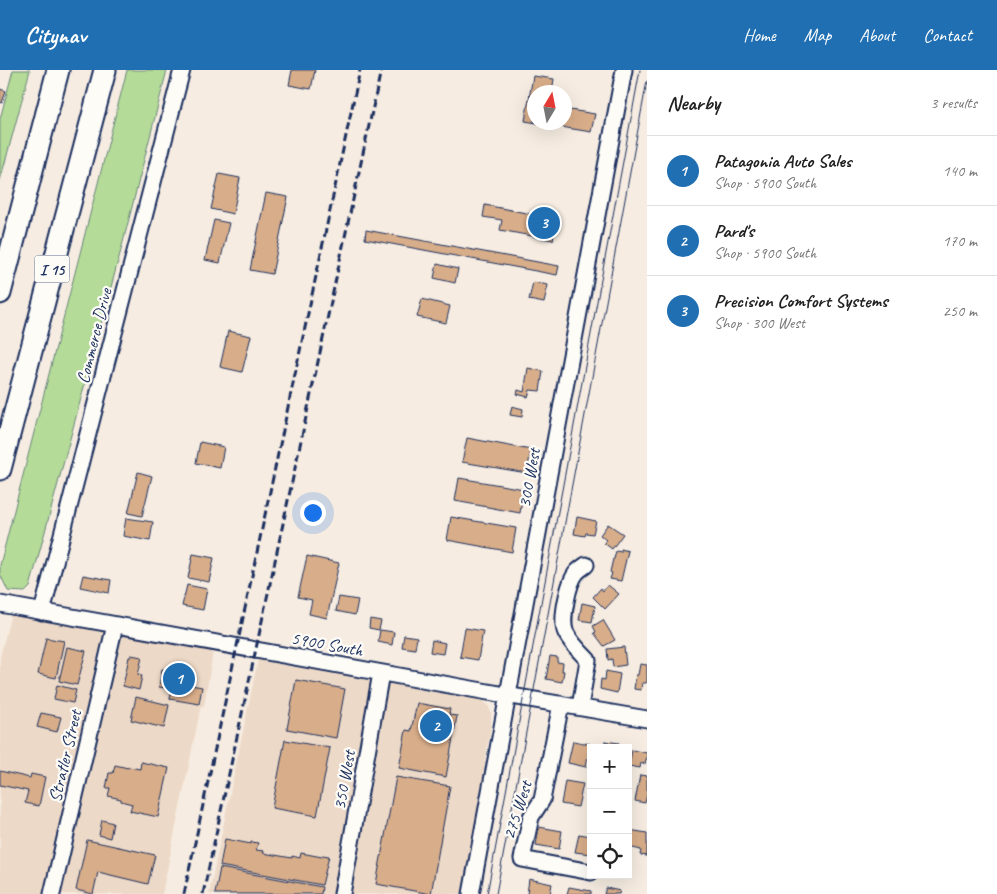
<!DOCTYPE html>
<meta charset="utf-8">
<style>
body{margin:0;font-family:Caveat,sans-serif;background:#f6f6f6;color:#222}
.controls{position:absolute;right:15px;bottom:15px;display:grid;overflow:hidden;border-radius:0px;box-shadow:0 5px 20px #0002}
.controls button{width:45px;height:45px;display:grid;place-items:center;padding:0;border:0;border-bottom:1px solid #e0e0e0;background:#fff;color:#222;font:25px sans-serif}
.compass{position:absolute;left:527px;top:15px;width:45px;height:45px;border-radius:50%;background:#fff;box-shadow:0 5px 20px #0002;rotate:10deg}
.you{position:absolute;left:312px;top:442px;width:18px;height:18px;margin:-12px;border:4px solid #fff;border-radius:50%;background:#1a73e8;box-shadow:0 0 0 8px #1a73e833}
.badge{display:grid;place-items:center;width:32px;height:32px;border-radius:50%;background:#1f6fb2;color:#fff;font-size:16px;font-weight:700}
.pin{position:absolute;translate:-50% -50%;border:2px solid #fff;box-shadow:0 1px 5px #0006}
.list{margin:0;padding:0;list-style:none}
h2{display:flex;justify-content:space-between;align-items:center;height:65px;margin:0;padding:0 20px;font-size:21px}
h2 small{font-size:16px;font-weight:400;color:#767676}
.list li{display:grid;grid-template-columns:32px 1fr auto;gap:15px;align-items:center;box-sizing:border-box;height:70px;padding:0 20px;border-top:1px solid #e0e0e0}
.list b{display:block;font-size:19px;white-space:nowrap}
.list p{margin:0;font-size:16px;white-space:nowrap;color:#767676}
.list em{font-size:16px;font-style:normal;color:#767676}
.icon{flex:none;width:28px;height:28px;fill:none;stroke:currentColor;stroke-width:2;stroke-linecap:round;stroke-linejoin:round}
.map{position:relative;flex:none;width:647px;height:824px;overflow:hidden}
header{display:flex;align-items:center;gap:30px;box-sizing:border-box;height:70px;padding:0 25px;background:#1f6fb2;color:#fff}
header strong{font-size:24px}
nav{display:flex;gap:28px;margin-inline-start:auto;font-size:18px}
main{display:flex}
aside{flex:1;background:#fff}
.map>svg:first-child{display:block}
.built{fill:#edd9c7}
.green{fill:#b4db97;stroke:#68857a}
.building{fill:#d8ad89;stroke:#1b2f5e}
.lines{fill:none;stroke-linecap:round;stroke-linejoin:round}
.minor-casing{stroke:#1b2f5e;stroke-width:19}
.highway-casing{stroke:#1b2f5e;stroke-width:25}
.minor{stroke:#fdfcf7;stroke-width:15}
.highway{stroke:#fdfcf7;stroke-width:21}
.tram{stroke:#1b2f5e;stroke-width:1}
.rail{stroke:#1b2f5e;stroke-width:3;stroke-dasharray:8 4;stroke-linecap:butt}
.labels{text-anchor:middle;stroke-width:4.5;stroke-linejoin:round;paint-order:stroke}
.shield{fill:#fdfcf7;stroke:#5f6c8c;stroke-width:1}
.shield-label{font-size:16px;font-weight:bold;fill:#1b2f5e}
.street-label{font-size:18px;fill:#1b2f5e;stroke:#fdfcf7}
</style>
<header>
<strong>Citynav</strong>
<nav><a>Home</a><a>Map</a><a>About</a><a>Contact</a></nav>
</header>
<main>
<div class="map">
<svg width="647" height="824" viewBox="0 0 647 824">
<rect width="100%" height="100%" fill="#f6ece1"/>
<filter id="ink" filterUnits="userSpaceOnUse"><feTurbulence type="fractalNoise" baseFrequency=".02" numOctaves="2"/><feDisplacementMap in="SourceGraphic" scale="10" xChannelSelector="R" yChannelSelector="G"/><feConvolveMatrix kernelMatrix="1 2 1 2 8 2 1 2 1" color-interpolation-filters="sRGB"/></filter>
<g filter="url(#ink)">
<!-- built -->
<path class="built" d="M11 544 213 581 204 636H201L162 824H0V587Z
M258 590 477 629 483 631 488 635 491 643V656L486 684 480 733 464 824H209Z"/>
<!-- green -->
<path class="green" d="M13 0H30L0 111V49Z
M127 0H167L121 180 30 517 25 522 8 521 0 504V495Z"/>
<!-- building -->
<path class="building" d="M292 0H315L311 19 289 15Z
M533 6 554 9 552 22H534V52H564V39L595 44 591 62 525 51Z
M0 19 6 21 2 33 0 32Z
M219 104 240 108 233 144 211 139Z
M266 123 288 127 272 204 250 200Z
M485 135 557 149 553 170 500 160 502 150 483 147Z
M214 150 229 153 220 193 205 190Z
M366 160 559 196 557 205 365 169Z
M437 194 458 199 455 213 434 208Z
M533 212 548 215 544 233 529 230Z
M422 229 450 236 446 253 417 247Z
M228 261 251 266 242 302 220 297Z
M528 298 543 301 540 321 530 320 528 327 517 324 518 320 524 322Z
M512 336 523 339 522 347 510 345Z
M467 368 531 380 527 403 462 392Z
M200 372 224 377 220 398 196 393Z
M138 402 152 406 142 446 128 443Z
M459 408 524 419 520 443 455 431Z
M451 447 516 458 512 482 447 470Z
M577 447 596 451 593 464 586 463 585 466 574 464Z
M126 448 153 452 150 471 123 466Z
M608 454 623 464 612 479 604 473 606 470 600 465Z
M621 479 628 481 621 511 610 509 612 503 610 502 613 489H614L616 481 621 482Z
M193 484 214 488 209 512 188 508Z
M307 486 339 493 327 548 309 544 312 530 298 527Z
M83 505 111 510 109 523 80 517Z
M187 515 207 519 203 540 182 536Z
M608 515 619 524 605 539 593 527 601 518 603 521Z
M339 527 358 530 355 545 336 541Z
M582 533 595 536 592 552 579 550Z
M370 549 381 551 379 560 369 558Z
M603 550 615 570 604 576 594 563 596 562 593 556Z
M465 558 483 561 478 590 460 587Z
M380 560 394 562 392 575 378 572Z
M404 565 417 567 415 579 402 577Z
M46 568 64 571 56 608 38 604Z
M432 570 445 573 443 584 430 582Z
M67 577 86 581 77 615 59 611Z
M624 577 626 595 613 597 612 589 608 590 607 579Z
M131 585 142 587 138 605 142 606 139 620 123 616 129 587H131Z
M550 586 557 587V592L563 593 562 601H564L562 612 546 609Z
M640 594 647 595V612L646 613H642L641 620 634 619 636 605H638Z
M162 599 188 604 186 614 202 617 199 634 170 629 172 619 159 617Z
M606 601 620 604 617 623 600 619 601 609 605 610Z
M296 610 345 619 336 668 287 659Z
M57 615 76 620 73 633 54 629Z
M136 627 169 635 164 658 131 650Z
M417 633 450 639 449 645 457 646 446 707 399 698 406 660 411 661Z
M41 643 61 647 57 662 37 657Z
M285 670 330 678 317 746 272 738Z
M573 671 590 674 586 697 568 693Z
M605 671 619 673V678H604Z
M632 680 647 683V689H646L645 694 641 693 640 698 629 696Z
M141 692 169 698 158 747 130 741 132 734 121 731V729L108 726 110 718H106L109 703H113L115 695 128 698 129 697 140 699Z
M0 701 30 708 31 704 45 707 39 736 25 733 28 721 0 715Z
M640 705 647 706V724L645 733 635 731Z
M396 707 450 716 431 824 376 814Z
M565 711 583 714 578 737 561 734Z
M102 750 113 753 110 768 99 765Z
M539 757 562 761 559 779 536 775Z
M629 760 647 763V786L640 785 641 780 629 777 628 778V762Z
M579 764 591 766V784L575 782Z
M225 769 251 774V772L258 773 256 780 264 781 263 783 292 788V786L300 788 301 783 322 787V785L329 786 322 815 220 796Z
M87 770 155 785 148 814 98 802 93 824 76 820Z
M220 798 322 817 321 824H215Z
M529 809 552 814 550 824H527Z
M569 817 591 821V824H567Z
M606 818 620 821 619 824H604Z"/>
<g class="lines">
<!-- minor casing -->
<g class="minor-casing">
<path id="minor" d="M0 534 488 622 647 649
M42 542 182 0
M561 634 542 730 531 747 522 789 591 802
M580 637 588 590C580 582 571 573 566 563 560 552 568 512 577 502 579 500 583 497 586 495
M52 824 115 555
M342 824 381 603
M471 824 624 0"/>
</g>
<!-- highway casing -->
<g class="highway-casing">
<path id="highway" d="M0 223 58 0
M0 399 105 0"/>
</g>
<!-- minor -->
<use href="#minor" class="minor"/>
<!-- highway -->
<use href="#highway" class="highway"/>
<!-- tram -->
<path class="tram" d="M487 824 640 0
M496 824 647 11"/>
<!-- rail -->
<path class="rail" d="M184 824 360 0
M203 824 381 0"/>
</g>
</g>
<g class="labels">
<!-- shield labels -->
<rect class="shield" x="34.5" y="185.5" width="35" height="27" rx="4"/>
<g class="shield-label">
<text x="52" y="205">I 15</text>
</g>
<!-- street labels -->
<g class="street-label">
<text transform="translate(94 266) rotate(-76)" y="6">Commerce Drive</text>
<text transform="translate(529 408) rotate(-80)" y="6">300 West</text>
<text transform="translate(327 574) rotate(10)" y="6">5900 South</text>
<text transform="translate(65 686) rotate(-77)" y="6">Stratler Street</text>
<text transform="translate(344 710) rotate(-80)" y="6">350 West</text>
<text transform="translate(517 740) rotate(-72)" y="6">275 West</text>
</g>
</g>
</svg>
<div class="controls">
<button>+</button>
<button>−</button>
<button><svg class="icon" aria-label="locate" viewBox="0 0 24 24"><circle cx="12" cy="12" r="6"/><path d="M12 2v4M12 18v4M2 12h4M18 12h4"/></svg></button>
</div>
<svg class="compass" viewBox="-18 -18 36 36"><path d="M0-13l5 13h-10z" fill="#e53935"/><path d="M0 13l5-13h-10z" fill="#767676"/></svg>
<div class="you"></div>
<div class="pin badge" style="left:179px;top:609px">1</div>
<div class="pin badge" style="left:436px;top:656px">2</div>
<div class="pin badge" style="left:544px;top:153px">3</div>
</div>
<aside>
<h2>Nearby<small>3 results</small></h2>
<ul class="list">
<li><span class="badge">1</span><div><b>Patagonia Auto Sales</b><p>Shop · 5900 South</p></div><em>140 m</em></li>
<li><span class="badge">2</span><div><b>Pard's</b><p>Shop · 5900 South</p></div><em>170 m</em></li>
<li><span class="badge">3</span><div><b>Precision Comfort Systems</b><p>Shop · 300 West</p></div><em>250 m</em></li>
</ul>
</aside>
</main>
